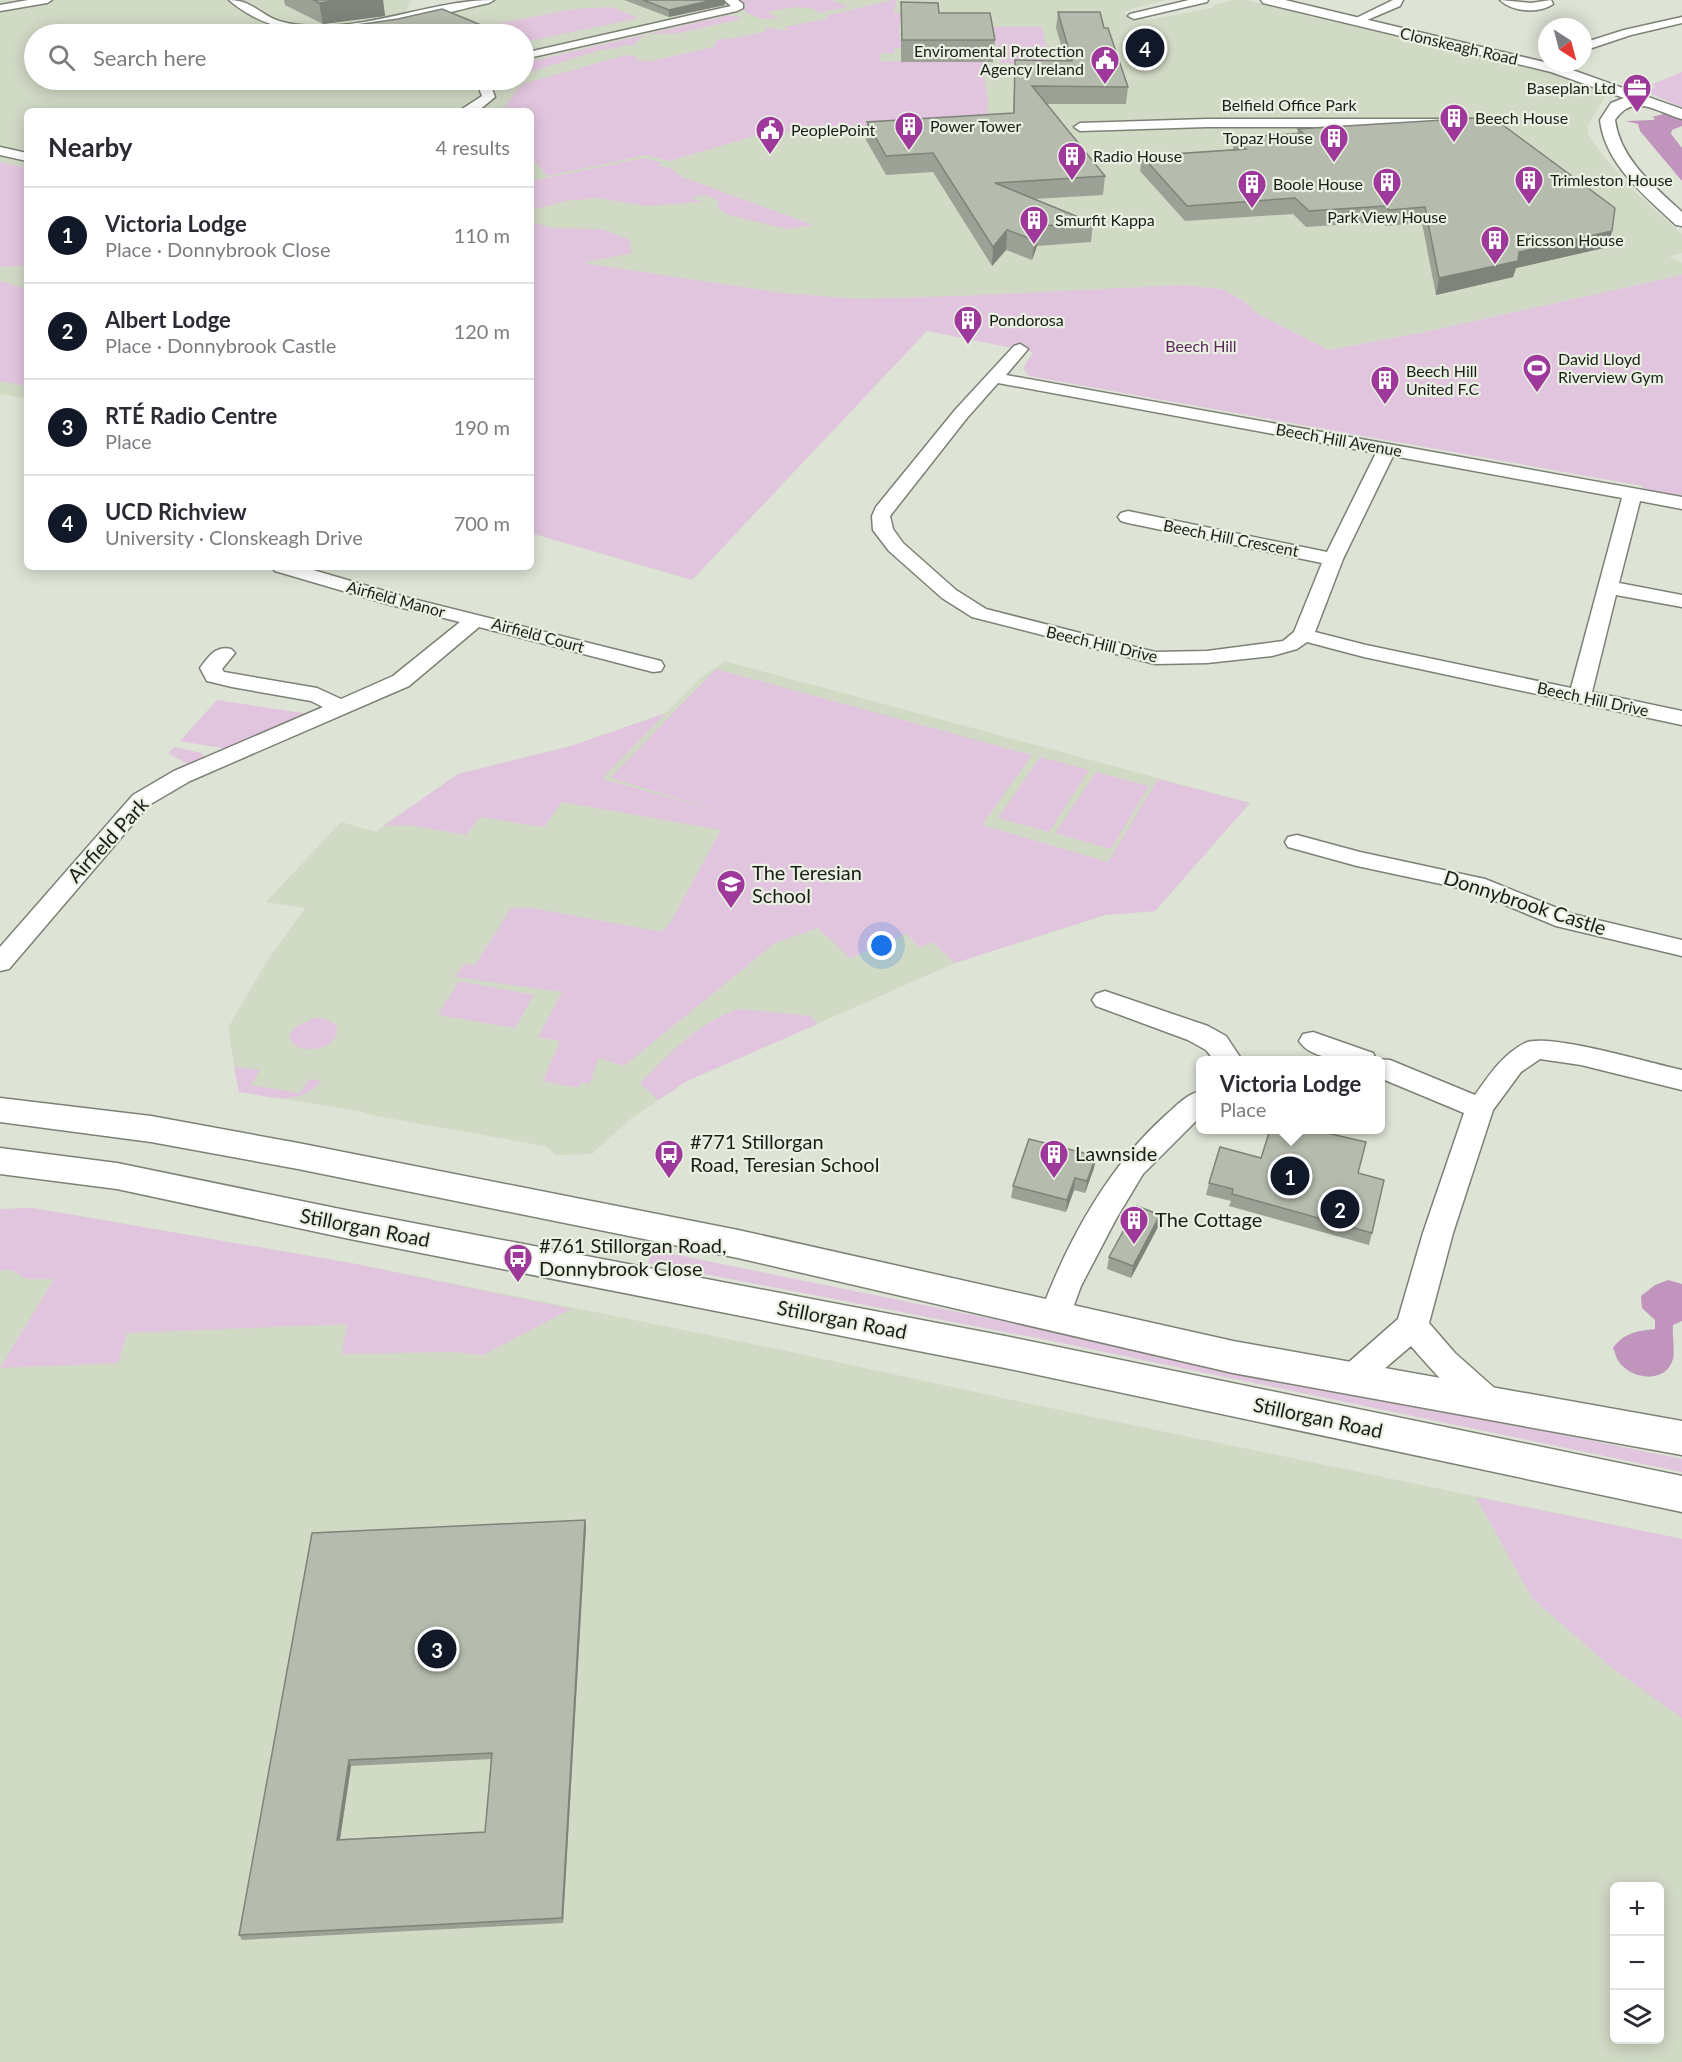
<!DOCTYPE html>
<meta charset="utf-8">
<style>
body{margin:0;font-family:Lato,sans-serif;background:#f7f7f7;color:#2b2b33}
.controls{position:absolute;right:18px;bottom:18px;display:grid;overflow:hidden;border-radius:9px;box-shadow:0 3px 15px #0003}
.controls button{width:54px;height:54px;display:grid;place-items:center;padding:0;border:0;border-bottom:2px solid #e1e1e2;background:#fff;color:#2b2b33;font:30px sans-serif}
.compass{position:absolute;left:1538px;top:18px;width:54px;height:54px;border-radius:50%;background:#fff;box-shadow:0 3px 15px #0003;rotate:144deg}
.you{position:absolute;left:882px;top:946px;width:21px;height:21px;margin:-15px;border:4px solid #fff;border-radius:50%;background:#1a73e8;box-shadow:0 0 0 9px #1a73e833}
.badge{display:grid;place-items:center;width:39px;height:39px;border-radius:50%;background:#111827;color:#fff;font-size:20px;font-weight:700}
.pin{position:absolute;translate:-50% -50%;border:3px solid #fff;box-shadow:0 2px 6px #0006}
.popup{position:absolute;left:1196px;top:1056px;width:189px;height:78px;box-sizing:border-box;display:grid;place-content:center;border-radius:9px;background:#fff;filter:drop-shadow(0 2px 4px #0005);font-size:20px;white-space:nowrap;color:#7c7c81}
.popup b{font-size:22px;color:#2b2b33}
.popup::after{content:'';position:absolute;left:50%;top:100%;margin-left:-12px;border:12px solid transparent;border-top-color:#fff}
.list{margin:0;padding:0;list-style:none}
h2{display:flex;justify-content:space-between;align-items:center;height:78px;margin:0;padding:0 24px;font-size:26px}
h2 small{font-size:20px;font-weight:400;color:#7c7c81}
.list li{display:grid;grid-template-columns:39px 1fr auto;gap:18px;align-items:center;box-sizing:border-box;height:96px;padding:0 24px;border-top:2px solid #e1e1e2}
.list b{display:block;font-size:22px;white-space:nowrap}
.list p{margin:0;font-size:20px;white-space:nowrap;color:#7c7c81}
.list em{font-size:20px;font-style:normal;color:#7c7c81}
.icon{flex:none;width:33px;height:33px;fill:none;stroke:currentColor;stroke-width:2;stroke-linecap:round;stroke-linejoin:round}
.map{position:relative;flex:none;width:1682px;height:2062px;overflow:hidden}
.search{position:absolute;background:#fff;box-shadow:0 3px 15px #0003;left:24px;top:24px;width:510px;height:66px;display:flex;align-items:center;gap:15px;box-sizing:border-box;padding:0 21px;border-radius:33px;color:#7c7c81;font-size:22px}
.panel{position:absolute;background:#fff;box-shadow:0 3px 15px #0003;left:24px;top:108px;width:510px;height:462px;border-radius:9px}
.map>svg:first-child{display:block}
.built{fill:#d1dac5;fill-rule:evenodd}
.green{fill:#e1c5de}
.water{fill:#c194bd}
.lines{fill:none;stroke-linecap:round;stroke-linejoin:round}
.street-casing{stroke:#7c8175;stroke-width:3}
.secondary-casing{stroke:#7c8175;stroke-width:3}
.street{fill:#fff;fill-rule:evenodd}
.secondary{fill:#fff;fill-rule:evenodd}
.wall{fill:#9ca195;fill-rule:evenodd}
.shaded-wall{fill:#7f8379}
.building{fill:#b5bbad;stroke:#7f8379;stroke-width:1.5;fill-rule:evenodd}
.labels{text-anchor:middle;stroke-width:4.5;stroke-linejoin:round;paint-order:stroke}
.far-street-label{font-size:16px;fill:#1b1d18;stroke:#eaf0e2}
.far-poi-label{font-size:16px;fill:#1b1d18;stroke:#eaf0e2;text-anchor:start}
.far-park-label{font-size:16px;fill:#5c265a;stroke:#eaf0e2}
.street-label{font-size:20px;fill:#1b1d18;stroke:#eaf0e2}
.poi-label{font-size:20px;fill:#1b1d18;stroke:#eaf0e2;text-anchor:start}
</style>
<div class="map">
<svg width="1682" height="2062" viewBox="0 0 1682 2062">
<rect width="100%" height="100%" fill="#dde3d5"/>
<!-- built -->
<path class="built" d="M0 0H412L404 14 473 0H1166L1134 8 1123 13 1147 20 1212 8 1214 5 1233 0H1245L1535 68 1602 92 1606 95 1587 127 1588 135 1605 158 1634 191 1682 234V253L1669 256 1682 263V275L1425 332 1329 350 1258 314 1244 301 1222 289 1184 285 958 297 692 580 531 533V111H27V399L0 394ZM34 34H524V80H34Z
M724 661 1250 803 1155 911 1105 915 955 963 687 1081 629 1120 592 1154 556 1155 545 1146 371 1115 360 1111 239 1092 228 1028 265 964 305 908 266 902 341 822 376 832 458 774 571 746 666 713 701 678Z
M33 1208 356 1264 763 1346 1026 1403 1682 1539V2062H0V1209ZM1614 1886H1660V2040H1614Z"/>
<!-- green -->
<path class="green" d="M734 0H831L847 6 857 5 818 13 816 12 819 11C801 4 785 8 767 12L778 18C765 21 755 18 743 10L746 6Z
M893 0H897L893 13 983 14 944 23H899L900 39H917L912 48H894L895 53H881L880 61 988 62 991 69 983 72 988 101 986 122 765 133 669 161 646 155 548 176 531 158V111H501L519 87 526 83 626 55 638 57 636 60 651 61 714 47 717 40 725 38V40L765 32 766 28C774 27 778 32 789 30L784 27 830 18 825 16Z
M611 7 639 18 529 41 531 43 524 45V34H490L476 28 574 9Z
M728 15 744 18 680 33 649 34 641 37 635 45C623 43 614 51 603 49L524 74V63Z
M993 27H1042L1050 64 1000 63Z
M1682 72V107L1644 91 1656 87 1651 85Z
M644 158 662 163 657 165 670 168 682 177 813 225 787 229 729 215 717 208 719 201 705 195 691 197 702 202 647 206 597 198 565 201 532 210 533 222 551 228 601 229 629 239 632 253 583 263 782 293 858 299 958 296 1184 285 1222 289 1244 301 1258 314 1329 350 1425 332 1682 275V497L1642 491 1643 486 1029 376 1023 368 1033 352 927 331 692 580 531 533V181Z
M0 162 27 168V266L0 267Z
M0 281 27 289V386L0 381Z
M716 669 1032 755 982 825 1108 862 1158 779 1250 803 1155 911 1105 915 955 963 932 942 920 947 906 934 850 958 818 928 775 943 624 1066 599 1058 589 1084 581 1082 578 1088 543 1081 560 1041 538 1037 562 992 455 977 464 964 475 965 511 908H532L662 932 670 923 721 830 562 802 544 827 480 817 466 835 409 825 383 826 458 774 571 746 666 713 602 779 727 813 610 778Z
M217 700 309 714 227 749 180 741Z
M174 747 202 753 205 758 189 765 168 753Z
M1040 757 1089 770 1049 832 998 818Z
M1096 772 1149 786 1111 849 1055 833Z
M459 981 534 995 515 1028 438 1015Z
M738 1009 810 1016 818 1024 687 1081 658 1100 640 1083C669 1054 698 1023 738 1009Z
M314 1018C324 1018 332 1019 337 1028 337 1049 310 1053 295 1046L289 1037 294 1028Z
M234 1067 260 1070 251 1085 300 1093 309 1079 321 1081C300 1108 268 1096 239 1092Z
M33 1208 356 1264 571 1309 483 1355 454 1352 342 1354 347 1324 127 1333 118 1363 0 1368 54 1279H26L12 1270 0 1271V1209Z
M653 1250 1682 1459V1472L1057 1342 648 1263Z
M1476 1497 1682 1539V1718L1611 1667 1532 1598Z"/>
<!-- water -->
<path class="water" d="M1682 109V126L1672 130 1671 134 1682 148V181L1640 131 1638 124 1626 121 1653 120 1655 119 1652 117Z
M1668 1280 1682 1284V1321L1673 1325C1672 1334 1675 1352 1673 1359 1666 1384 1632 1380 1619 1362 1616 1358 1615 1352 1613 1348 1624 1333 1636 1331 1655 1329V1320L1642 1308 1641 1296 1655 1285Z"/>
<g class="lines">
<!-- street casing -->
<g class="street-casing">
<path id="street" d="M28 0H52L47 3 0 11V5Z
M229 0C252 0 259 14 279 21 292 25 306 26 320 26 380 26 436 0 494 0L489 3C415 19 317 55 247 13 241 9 234 5 229 0Z
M724 0H738L743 4V8L737 11 524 59V53L731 6Z
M1189 0H1208L1207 2 1134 19 1128 16 1130 14Z
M1393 0H1403L1400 6 1360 23 1356 24 1350 21Z
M1500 0 1531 3 1551 0 1553 4C1539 14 1512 12 1500 0Z
M1682 17V23L1631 35 1583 51V43L1624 30Z
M472 80H485L491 86 495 97 478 111H459L482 96 479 88Z
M1207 119H1471L1477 123 1471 127H1207L1080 131 1074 127 1080 123Z
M0 147 27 153V161L0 155Z
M1020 344 1028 349 1006 375 1682 497V509L1640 501 1619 583 1682 595V607L1616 595 1592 692 1682 711V725L1364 657 1307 642 1297 649 1272 656 1207 663 1155 664 972 617 942 598 889 551 873 530 872 516 876 507 955 410 1014 346ZM998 383 1376 453 1327 552 1128 511 1121 513 1118 517 1121 521 1128 523 1322 563 1294 632 1283 641 1207 651 1155 652 986 609 956 590 903 543 893 529 890 516 967 418ZM1393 456 1622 498 1571 688 1366 645 1315 632 1343 559Z
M272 567H303L405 597 661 661 664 666 661 671 653 672 479 627 409 686 190 781 149 805 9 969 0 971V947L133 795 174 771 323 707 311 701 232 687 207 681 200 668C209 656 216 645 231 649L235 653 222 669 224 672 317 688 341 699 393 676 460 622 391 605 275 571Z
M1297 835 1360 852 1485 879 1572 914 1682 940V956L1556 926 1469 890 1357 866 1288 847 1285 842 1288 837Z
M1105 991 1208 1026 1226 1036 1242 1060H1214L1206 1050 1188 1040 1096 1006 1092 1000 1096 994Z
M1313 1032 1373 1053 1376 1059 1390 1060 1475 1095C1490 1074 1502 1055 1525 1043 1547 1032 1653 1064 1682 1070V1090L1581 1065 1540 1059 1521 1072 1493 1110 1453 1233 1429 1323 1455 1353 1500 1393 1504 1403 1500 1413C1495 1414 1490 1417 1486 1416 1469 1413 1424 1361 1411 1346L1363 1387 1352 1391 1341 1387 1336 1378 1341 1369 1398 1319 1423 1233 1464 1113 1380 1078V1060C1357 1060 1313 1063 1299 1041L1303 1034Z
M1200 1091V1117L1143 1174 1116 1219 1081 1286 1067 1324 1056 1327 1045 1324 1040 1315C1066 1243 1109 1165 1167 1114 1177 1105 1186 1095 1200 1091Z"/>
</g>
<!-- secondary casing -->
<g class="secondary-casing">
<path id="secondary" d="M1261 0H1285L1561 66 1682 109V119C1656 112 1634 92 1615 120 1620 159 1654 186 1682 212V226L1676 225C1645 196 1605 164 1600 120L1611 103 1624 98 1551 72 1263 3Z
M0 1098 151 1116 298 1143 738 1230 1233 1341 1682 1421V1455L1233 1373 738 1258 298 1169 151 1142 0 1122Z
M0 1148 117 1163 345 1210 1005 1336 1682 1476V1512L1005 1368 345 1238 117 1189 0 1174Z"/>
</g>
<!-- street -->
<use href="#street" class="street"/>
<!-- secondary -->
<use href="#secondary" class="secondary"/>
</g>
<!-- wall -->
<path class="wall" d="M284 0H383L385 16 323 24 285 5Z
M624 0H725V5L669 17Z
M901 2 939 13 995 40 993 62H901Z
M1058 12 1104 28 1128 87 1126 104H1046L1105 176 1103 195 1034 199 1093 223 1091 242 1037 246 1032 260 1006 250 992 266 933 172 886 175 866 140 867 122 1013 113 1015 60 1066 61 1056 28Z
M398 19 503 34H353L350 33 349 26Z
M1298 129 1612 231 1608 247 1516 268 1513 277 1436 295 1422 223 1386 226 1382 222 1306 227 1293 214 1185 221 1140 171 1142 156 1233 150 1234 138 1297 134Z
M1096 1156 1094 1168 1085 1193 1074 1190 1066 1212 1011 1198 1013 1186Z
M1261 1158 1358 1173 1372 1233 1369 1245 1229 1206 1231 1201 1206 1195 1209 1183Z
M1160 1215 1158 1227 1131 1278 1107 1269 1109 1257Z
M585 1520 586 1526 563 1923 242 1940 239 1935 312 1533ZM491 1759 485 1832 340 1839 351 1766Z"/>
<!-- shaded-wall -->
<path class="shaded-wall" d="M340 0H383L385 16 323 24 319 3Z
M713 0H725V5L669 17V10Z
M404 27 405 34H369V33Z
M1038 226 1037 246 1032 260 1034 240Z
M1007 230 1006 250 992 266 993 247Z
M1612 231 1608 247 1516 268 1513 277 1436 295 1439 278 1519 252Z
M1096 1156 1094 1168 1085 1193 1087 1181Z
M1075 1178 1074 1190 1066 1212 1067 1200Z
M1160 1215 1158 1227 1131 1278 1133 1266Z
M585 1520 586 1526 563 1923 562 1918Z
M349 1760 351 1766 339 1845 337 1840Z"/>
<!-- building -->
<path class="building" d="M314 0H340L319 3Z
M643 0H713L669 10Z
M901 2 938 3 939 13H990L995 40H902Z
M442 9 503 34H420L404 27 369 33 349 26 398 19Z
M1058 12H1100L1104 28H1108L1128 87 1032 86 1105 176 995 183 1093 223 1038 226 1034 240 1007 230 993 247 933 153 886 156 867 122 1014 113 1015 60 1072 61Z
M1492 117 1615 208 1612 231 1519 252 1518 261 1439 278 1425 207 1389 210 1385 206 1309 211 1295 198 1187 206 1142 156 1246 149 1234 138 1303 133 1298 129Z
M1270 1130H1314L1366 1142 1358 1173 1384 1180 1372 1233 1232 1194 1233 1189 1209 1183 1220 1147 1261 1158Z
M1029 1139 1096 1156 1087 1181 1075 1178 1067 1200 1013 1186Z
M1137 1206 1160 1215 1133 1266 1109 1257Z
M585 1520 562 1918 239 1935 312 1533ZM492 1753 485 1832 337 1840 349 1760Z"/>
<!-- icons -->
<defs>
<g id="civic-pin" transform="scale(1.5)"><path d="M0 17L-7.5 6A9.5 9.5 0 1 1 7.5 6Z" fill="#9f389b" stroke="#eaf0e2"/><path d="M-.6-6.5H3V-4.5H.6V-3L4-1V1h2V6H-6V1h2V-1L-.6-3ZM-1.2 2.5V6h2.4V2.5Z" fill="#fff"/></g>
<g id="office-pin" transform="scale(1.5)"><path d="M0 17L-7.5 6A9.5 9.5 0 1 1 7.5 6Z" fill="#9f389b" stroke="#eaf0e2"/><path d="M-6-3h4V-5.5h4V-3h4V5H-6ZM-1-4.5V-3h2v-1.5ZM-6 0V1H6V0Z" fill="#fff"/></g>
<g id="building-pin" transform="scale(1.5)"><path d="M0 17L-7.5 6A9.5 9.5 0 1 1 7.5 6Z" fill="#9f389b" stroke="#eaf0e2"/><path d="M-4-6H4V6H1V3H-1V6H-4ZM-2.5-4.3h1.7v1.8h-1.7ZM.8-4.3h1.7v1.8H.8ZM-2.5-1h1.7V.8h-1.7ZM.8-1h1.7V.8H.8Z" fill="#fff"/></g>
<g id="stadium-pin" transform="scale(1.5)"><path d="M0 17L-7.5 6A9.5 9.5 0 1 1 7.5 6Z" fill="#9f389b" stroke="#eaf0e2"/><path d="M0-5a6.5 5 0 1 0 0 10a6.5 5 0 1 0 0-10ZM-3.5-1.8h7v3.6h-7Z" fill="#fff"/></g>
<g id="school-pin" transform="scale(1.5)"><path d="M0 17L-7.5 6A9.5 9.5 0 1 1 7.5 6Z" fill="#9f389b" stroke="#eaf0e2"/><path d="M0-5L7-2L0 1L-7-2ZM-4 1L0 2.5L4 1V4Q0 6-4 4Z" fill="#fff"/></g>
<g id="bus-pin" transform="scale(1.5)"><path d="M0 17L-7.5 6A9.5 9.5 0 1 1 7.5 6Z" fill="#9f389b" stroke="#eaf0e2"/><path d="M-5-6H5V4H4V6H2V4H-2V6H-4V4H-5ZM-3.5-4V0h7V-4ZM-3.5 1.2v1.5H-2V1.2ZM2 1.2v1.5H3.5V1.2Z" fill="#fff"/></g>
</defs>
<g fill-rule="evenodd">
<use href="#civic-pin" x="1105" y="60"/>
<use href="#office-pin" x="1637" y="88"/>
<use href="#building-pin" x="1454" y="118"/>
<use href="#building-pin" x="909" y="126"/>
<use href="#civic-pin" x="770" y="130"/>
<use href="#building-pin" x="1334" y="138"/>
<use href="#building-pin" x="1072" y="156"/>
<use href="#building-pin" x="1529" y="180"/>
<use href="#building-pin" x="1387" y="182"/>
<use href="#building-pin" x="1252" y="184"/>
<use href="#building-pin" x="1034" y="220"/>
<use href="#building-pin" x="1495" y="240"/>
<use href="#building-pin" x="968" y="320"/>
<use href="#stadium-pin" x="1537" y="368"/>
<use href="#building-pin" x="1385" y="380"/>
<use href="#school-pin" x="731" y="884"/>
<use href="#bus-pin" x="669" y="1154"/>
<use href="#building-pin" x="1054" y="1154"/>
<use href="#building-pin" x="1134" y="1220"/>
<use href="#bus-pin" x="518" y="1258"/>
</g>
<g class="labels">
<!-- far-street labels -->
<g class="far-street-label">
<text transform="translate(1459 46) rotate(13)" y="6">Clonskeagh Road</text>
<text x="1289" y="111">Belfield Office Park</text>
<text transform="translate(1339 440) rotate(10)" y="6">Beech Hill Avenue</text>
<text transform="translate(1231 538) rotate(11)" y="6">Beech Hill Crescent</text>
<text transform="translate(396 599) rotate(15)" y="6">Airfield Manor</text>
<text transform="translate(538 635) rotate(15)" y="6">Airfield Court</text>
<text transform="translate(1102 644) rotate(13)" y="6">Beech Hill Drive</text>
<text transform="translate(1593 699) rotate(12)" y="6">Beech Hill Drive</text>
</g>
<!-- far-poi labels -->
<g class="far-poi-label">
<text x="1084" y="57" text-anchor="end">Enviromental Protection<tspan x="1084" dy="18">Agency Ireland</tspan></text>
<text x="1616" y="94" text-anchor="end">Baseplan Ltd</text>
<text x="1475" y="124">Beech House</text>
<text x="930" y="132">Power Tower</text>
<text x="791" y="136">PeoplePoint</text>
<text x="1313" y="144" text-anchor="end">Topaz House</text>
<text x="1093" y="162">Radio House</text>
<text x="1550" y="186">Trimleston House</text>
<text x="1273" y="190">Boole House</text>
<text x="1387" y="223" text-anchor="middle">Park View House</text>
<text x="1055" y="226">Smurfit Kappa</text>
<text x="1516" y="246">Ericsson House</text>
<text x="989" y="326">Pondorosa</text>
<text x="1558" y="365">David Lloyd<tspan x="1558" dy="18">Riverview Gym</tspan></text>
<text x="1406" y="377">Beech Hill<tspan x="1406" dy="18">United F.C</tspan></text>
</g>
<!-- far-park labels -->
<g class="far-park-label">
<text x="1201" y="352">Beech Hill</text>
</g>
<!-- street labels -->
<g class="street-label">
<text transform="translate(108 840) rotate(-47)" y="7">Airfield Park</text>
<text transform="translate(1525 903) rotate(18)" y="7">Donnybrook Castle</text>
<text transform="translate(365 1228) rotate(11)" y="7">Stillorgan Road</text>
<text transform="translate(842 1320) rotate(11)" y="7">Stillorgan Road</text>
<text transform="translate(1318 1418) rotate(12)" y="7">Stillorgan Road</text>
</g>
<!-- poi labels -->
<g class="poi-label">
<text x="752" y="880">The Teresian<tspan x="752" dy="23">School</tspan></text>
<text x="690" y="1149">#771 Stillorgan<tspan x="690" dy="23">Road, Teresian School</tspan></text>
<text x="1075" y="1161">Lawnside</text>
<text x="1155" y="1227">The Cottage</text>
<text x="539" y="1253">#761 Stillorgan Road,<tspan x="539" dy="23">Donnybrook Close</tspan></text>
</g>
</g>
</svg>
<div class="controls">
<button>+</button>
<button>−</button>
<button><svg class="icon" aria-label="layers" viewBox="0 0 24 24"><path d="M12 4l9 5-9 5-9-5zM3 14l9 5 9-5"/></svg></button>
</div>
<svg class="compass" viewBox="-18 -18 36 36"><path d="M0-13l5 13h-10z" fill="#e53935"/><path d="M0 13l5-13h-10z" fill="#7c7c81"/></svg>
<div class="you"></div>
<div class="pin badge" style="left:1290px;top:1176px">1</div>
<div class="popup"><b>Victoria Lodge</b>Place</div>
<div class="pin badge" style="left:1340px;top:1209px">2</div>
<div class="pin badge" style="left:437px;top:1649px">3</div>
<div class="pin badge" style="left:1145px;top:48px">4</div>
<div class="search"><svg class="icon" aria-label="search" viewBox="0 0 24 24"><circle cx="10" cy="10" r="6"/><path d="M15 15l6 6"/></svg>Search here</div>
<section class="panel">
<h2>Nearby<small>4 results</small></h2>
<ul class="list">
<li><span class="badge">1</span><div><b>Victoria Lodge</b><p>Place · Donnybrook Close</p></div><em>110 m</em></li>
<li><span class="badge">2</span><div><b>Albert Lodge</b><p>Place · Donnybrook Castle</p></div><em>120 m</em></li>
<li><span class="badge">3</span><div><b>RTÉ Radio Centre</b><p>Place</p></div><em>190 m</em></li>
<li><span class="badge">4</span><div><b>UCD Richview</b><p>University · Clonskeagh Drive</p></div><em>700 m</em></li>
</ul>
</section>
</div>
